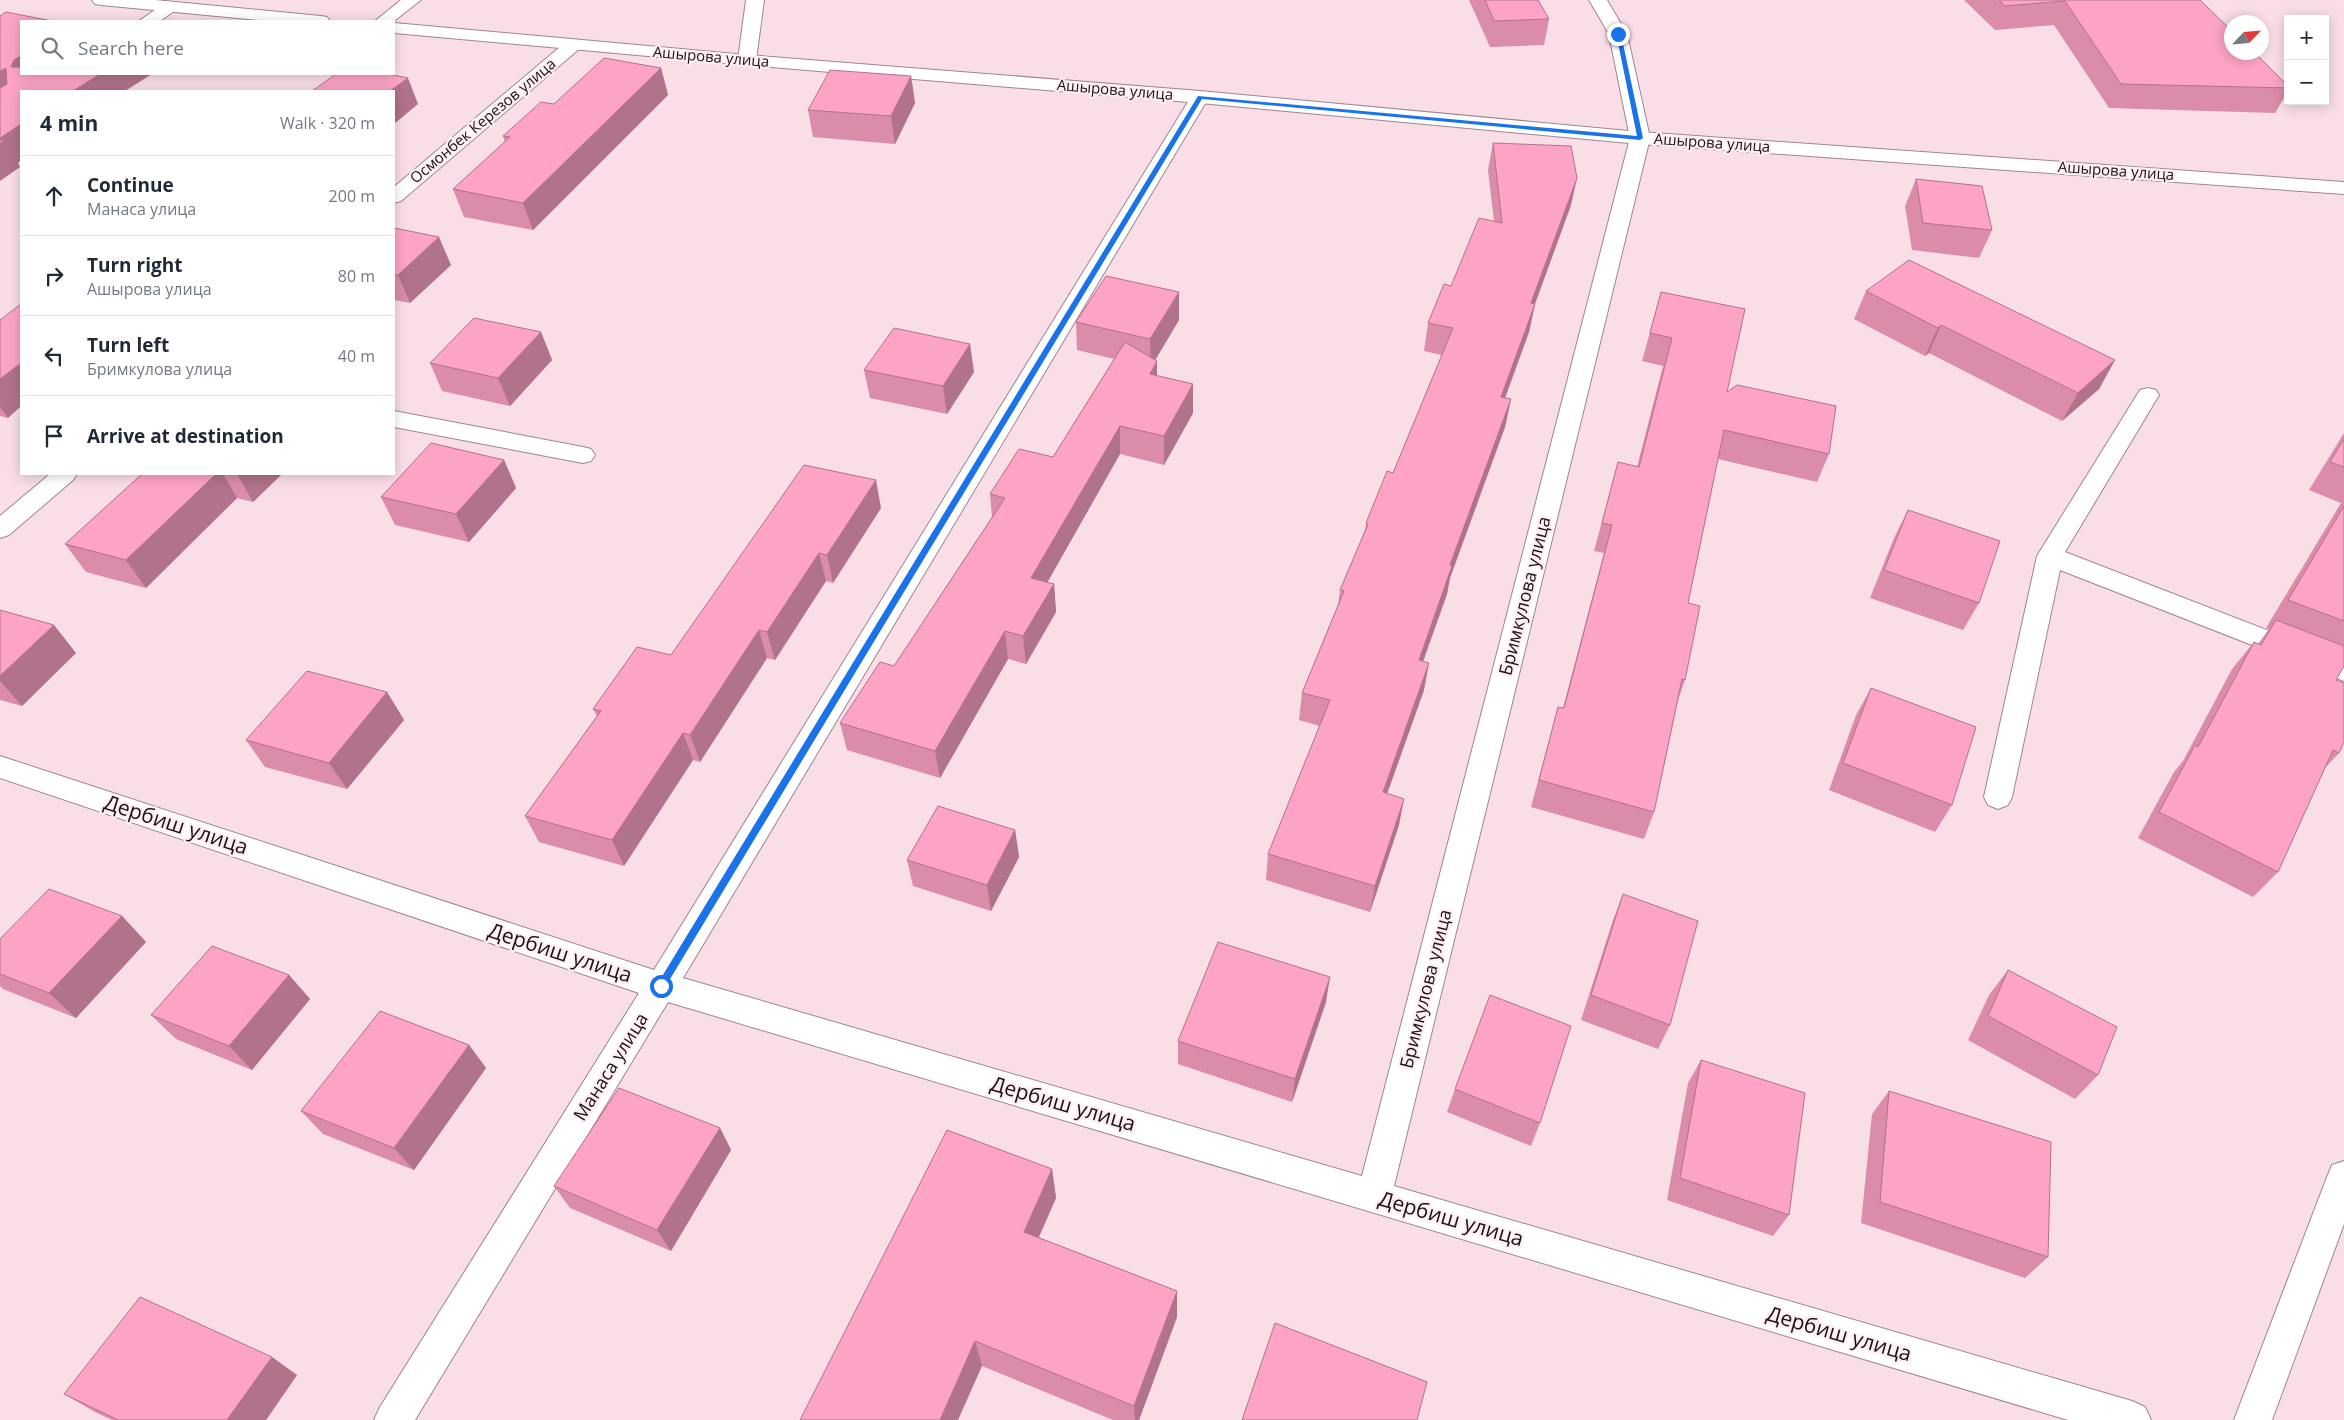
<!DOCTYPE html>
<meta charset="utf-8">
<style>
body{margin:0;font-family:"Open Sans",sans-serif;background:#f2f2f3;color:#1f2937}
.controls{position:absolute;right:15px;top:15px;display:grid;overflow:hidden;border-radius:0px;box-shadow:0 2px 12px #0003}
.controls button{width:45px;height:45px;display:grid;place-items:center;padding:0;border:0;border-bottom:1px solid #e0e1e3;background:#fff;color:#1f2937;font:25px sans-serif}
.compass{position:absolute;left:2224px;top:15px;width:45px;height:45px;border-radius:50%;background:#fff;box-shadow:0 2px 12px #0003;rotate:64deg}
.stop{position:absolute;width:15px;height:15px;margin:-11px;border:4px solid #1a73e8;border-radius:50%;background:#fff}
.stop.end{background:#1a73e8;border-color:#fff;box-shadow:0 1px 5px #0008}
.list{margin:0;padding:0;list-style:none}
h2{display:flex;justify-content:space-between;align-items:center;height:65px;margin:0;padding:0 20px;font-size:21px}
h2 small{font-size:16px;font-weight:400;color:#747a83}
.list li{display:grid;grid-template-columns:32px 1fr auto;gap:15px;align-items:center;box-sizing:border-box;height:80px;padding:0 20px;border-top:1px solid #e0e1e3}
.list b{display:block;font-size:19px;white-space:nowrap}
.list p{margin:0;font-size:16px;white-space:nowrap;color:#747a83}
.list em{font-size:16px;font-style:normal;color:#747a83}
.icon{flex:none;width:28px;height:28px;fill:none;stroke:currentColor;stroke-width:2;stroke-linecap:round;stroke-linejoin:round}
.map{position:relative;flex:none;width:2344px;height:1420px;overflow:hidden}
.search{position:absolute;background:#fff;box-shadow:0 2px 12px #0003;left:20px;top:20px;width:375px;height:55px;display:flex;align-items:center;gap:12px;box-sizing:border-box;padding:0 18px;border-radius:0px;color:#747a83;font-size:19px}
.panel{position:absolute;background:#fff;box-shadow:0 2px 12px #0003;left:20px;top:90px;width:375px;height:385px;border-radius:0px}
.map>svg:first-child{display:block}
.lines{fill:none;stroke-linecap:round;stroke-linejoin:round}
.service-casing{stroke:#9f868f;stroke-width:2}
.minor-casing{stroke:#9f868f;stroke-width:2}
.tertiary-casing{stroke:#9f868f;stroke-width:2}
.service{fill:#fff;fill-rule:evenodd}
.minor{fill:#fff;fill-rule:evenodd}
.tertiary{fill:#fff;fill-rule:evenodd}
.wall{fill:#da8caa}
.shaded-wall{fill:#b1728b}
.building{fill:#fda3c6;stroke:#b1728b}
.route{fill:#1a73e8}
.labels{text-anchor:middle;stroke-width:4.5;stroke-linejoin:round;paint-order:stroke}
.far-street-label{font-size:15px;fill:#1c1316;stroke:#ffeef3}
.street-label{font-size:18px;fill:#1c1316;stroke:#ffeef3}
.near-street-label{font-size:21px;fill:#1c1316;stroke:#ffeef3}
</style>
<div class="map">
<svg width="2344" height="1420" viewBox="0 0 2344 1420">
<rect width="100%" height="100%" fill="#f9dde7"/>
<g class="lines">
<!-- service casing -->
<g class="service-casing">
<path id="service" d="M2148 388 2156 390 2159 395 2065 552 2344 660V681L2060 570 2012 797 2008 805 1998 809 1988 805 1984 797 2037 556 2140 390Z
M394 411 583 447 591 449 595 455 591 461 583 463 394 427Z"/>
</g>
<!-- minor casing -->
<g class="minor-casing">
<path id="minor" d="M401 0H421L394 21H375Z
M746 0H764L756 60 753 64H741L738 60Z
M1589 0H1607L1627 34 1650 138 1394 1186 2132 1401 2145 1407 2151 1420H2068L668 1002 415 1420H374L380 1407 639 993 0 778V756L654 970 1191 97 1193 93H1207L1209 97 683 978 1362 1176 1630 138 1609 34Z
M171 2 177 3 180 7 160 21H139L165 3Z
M573 40 579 41 582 45 579 49 401 201 394 203V187L567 41Z
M50 474H77L73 480 9 535 0 538V516Z
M2344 1161V1224L2272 1420H2234L2327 1177 2332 1165Z"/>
</g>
<!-- tertiary casing -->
<g class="tertiary-casing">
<path id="tertiary" d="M92 0H155L321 16 327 17 330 21H269L101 5 95 4Z
M394 23 747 55 1200 91 1640 132 2344 182V194L1640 144 1200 103 747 65 394 33Z"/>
</g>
<!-- service -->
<use href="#service" class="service"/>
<!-- minor -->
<use href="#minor" class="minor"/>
<!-- tertiary -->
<use href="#tertiary" class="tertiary"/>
</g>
<!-- wall -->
<path class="wall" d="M1469 0H1538L1549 19 1544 45 1490 47Z
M1964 0H2200L2288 86V91L2275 113 2109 108 2054 25 1995 30Z
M661 68 668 95 533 230 464 217 453 189 505 142 503 136 554 104Z
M911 76 915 103 895 144 813 137 808 110Z
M1493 143 1571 205 1535 304 1529 332 1505 398 1511 399 1505 427 1450 578 1447 594 1423 661 1424 690 1387 794 1399 825 1370 912 1266 880 1268 854 1320 726 1299 720 1302 693 1338 605 1340 590 1365 531 1366 523 1393 473 1442 355 1424 351 1428 323 1451 286 1494 221 1488 170Z
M1916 179 1992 230 1979 258 1912 250 1905 206Z
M394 228 451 265 410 303 394 300Z
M1866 291 2115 360 2099 389 2062 421 1929 353 1925 356 1854 319Z
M1661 292 1727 392 1829 454 1817 482 1718 459 1688 603 1685 680 1678 700 1654 812 1644 839 1531 807 1558 707 1563 708 1604 553 1594 551 1618 462 1637 467 1663 366 1642 361Z
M0 320 8 418 0 416Z
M1179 320 1155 360 1157 361V376L1193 413 1164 465 1120 454 1047 582 1054 584 1056 612 1026 664 1008 659 940 778 847 750 840 723 894 666 992 517 990 494 1053 457 1114 359 1077 350 1076 322Z
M541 332 552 360 510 406 442 391 430 363Z
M864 370 974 372 947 414 870 398Z
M2344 433V666L2336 680 2339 753 2324 769 2278 872 2253 897 2138 838 2174 772 2183 761 2232 669 2254 642 2258 644 2269 629 2266 628 2341 503 2309 490Z
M504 460 516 488 469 542 395 525 381 497Z
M142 474H282L253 502 237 498 146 588 86 572 65 544Z
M881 508 833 583 826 581 775 660 767 658 700 762 693 760 624 866 539 842 525 816 597 716 593 709Z
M1908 510 1979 603 1963 630 1870 598 1894 538Z
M0 610 76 653 22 706 0 700Z
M1871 688 1952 805 1935 832 1829 790 1856 715Z
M387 692 404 720 347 789 265 767 246 740Z
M1015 830 1019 857 991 911 913 886 907 860Z
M1623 894 1670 1025 1658 1049 1581 1020 1613 920Z
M122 916 146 942 76 1018 3 989 0 986V939Z
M2008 970 2098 1075 2075 1099 1968 1040 1989 995Z
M289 975 310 999 252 1070 176 1039 151 1015Z
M1326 1002 1292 1102 1178 1064V1041Z
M469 1045 486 1068 414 1170 323 1134 301 1111Z
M1701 1060 1789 1215 1773 1236 1667 1200 1688 1083Z
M1455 1089 1540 1123 1531 1146 1447 1112Z
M1889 1091 2048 1257 2025 1278 1861 1223 1872 1114Z
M720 1128 731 1150 671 1251 570 1208 554 1186Z
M1052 1169 1056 1198 1039 1237 1177 1317 1139 1420H1113L982 1366 800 1420Z
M297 1375 266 1420H112L95 1412 64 1394Z"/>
<!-- shaded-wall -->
<path class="shaded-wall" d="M21 56V74L11 67 14 60Z
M6 68 21 93 0 103V71Z
M661 68 668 95 533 230 523 203Z
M100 74H152L125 91H73Z
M911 76 915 103 895 144 891 116Z
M408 78 418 104 394 124V91H390Z
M21 124V160L18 163 20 167 0 181V138Z
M1577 178 1571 205 1525 331 1531 303Z
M439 237 451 265 410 303 398 275Z
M1179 292V320L1151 367 1150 339Z
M1535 304 1529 332 1495 425 1501 397Z
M1941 325 1929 353 1925 356 1938 328Z
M541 332 552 360 510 406 498 378Z
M970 344 974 372 947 414 943 386Z
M2115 360 2099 389 2062 421 2078 393Z
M1157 361V389L1150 374Z
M21 363V406L8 418 0 407V379Z
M1193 384V413L1164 465V436Z
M1511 399 1505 427 1450 578 1447 594 1414 687 1419 660 1450 565Z
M1120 426V454L1034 606 1031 578Z
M504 460 516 488 469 542 456 514Z
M216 474H223L237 498 146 588 126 560Z
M237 474H282L253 502Z
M876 480 881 508 833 583 827 555Z
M819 553 826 581 775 660 767 632Z
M1054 584 1056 612 1026 664 1023 636Z
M54 625 76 653 22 706 0 681V676Z
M759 630 767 658 700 762 690 735Z
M1005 631 1008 659 940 778 935 751Z
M1429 663 1424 690 1378 819 1383 792Z
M387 692 404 720 347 789 329 763Z
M683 733 693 760 624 866 612 840Z
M1404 799 1399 825 1370 912 1375 886Z
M1015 830 1019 857 991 911 987 885Z
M122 916 146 942 76 1018 49 993Z
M289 975 310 999 252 1070 229 1046Z
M1330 977 1326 1002 1292 1102 1295 1079Z
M469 1045 486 1068 414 1170 394 1148Z
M720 1128 731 1150 671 1251 657 1230Z
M1052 1169 1056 1198 1029 1259 1024 1232Z
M1177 1291V1317L1139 1420H1135L1134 1406Z
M975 1341 982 1366 958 1420H940Z
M272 1357 297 1375 266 1420H227Z"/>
<!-- building -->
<path class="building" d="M1485 0H1538L1549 19 1494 21Z
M1999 0H2200L2232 31V52H2254L2288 86V88L2121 84 2065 1 2005 6Z
M6 12 52 21H21V56L14 60 11 67H21V74H100L73 91H21V124L0 138V88L7 84 6 68 0 71V16Z
M604 58 661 68 523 203 453 189 510 137 503 136 541 102 554 104Z
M830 70 911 76 891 116 808 110Z
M336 74H388L408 78 390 91H312Z
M0 140 4 141 0 144Z
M1493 143 1571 146 1577 178 1531 303 1535 304 1501 397 1511 399 1450 565 1452 566 1419 660 1429 663 1383 792 1404 799 1375 886 1268 854 1330 700 1302 693 1344 591 1340 590 1368 524 1366 523 1387 471 1393 473 1453 328 1428 323 1444 284 1451 286 1479 218 1502 223Z
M1916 179 1982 186 1992 230 1923 223Z
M394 228 439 237 398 275H394Z
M1909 260 2115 360 2078 393 1941 325 1938 328 1866 291Z
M1106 276 1179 292 1150 339 1076 322Z
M1661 292 1745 309 1727 392 1737 385 1836 406 1829 454 1724 430 1688 603 1700 606 1685 680 1682 679 1654 812 1539 780 1558 707 1564 708 1612 525 1602 523 1618 462 1639 467 1672 338 1650 333Z
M21 304V363L0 379V320Z
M474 318 541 332 498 378 430 363Z
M894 328 970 344 943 386 864 370Z
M1125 342 1157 361 1150 374 1193 384 1164 436 1120 426 1031 578 1054 584 1023 636 1005 631 935 751 840 723 880 662 894 666 1005 498 990 494 1019 449 1053 457Z
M2344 439V467L2330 462Z
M431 443 504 460 456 514 381 497Z
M804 465 876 480 827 555 819 553 767 632 759 630 690 735 683 733 612 840 525 816 601 711 593 709 637 647 671 655Z
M142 474H216L126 560 65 544Z
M2344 506V621L2288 600Z
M1908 510 2000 541 1979 603 1884 570Z
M0 610 54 625 0 676Z
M2276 620 2344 646V666L2336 680 2344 683V742L2339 753 2333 750 2278 872 2159 812 2195 745 2198 747 2254 642 2261 645Z
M307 671 387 692 329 763 246 740Z
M1871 688 1976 727 1952 805 1843 763Z
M938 806 1015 830 987 885 907 860Z
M49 889 122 916 49 993 0 974V939Z
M1623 894 1698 921 1670 1025 1591 995Z
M1218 942 1330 977 1295 1079 1178 1041Z
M212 946 289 975 229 1046 151 1015Z
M2008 970 2117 1027 2098 1075 1988 1016Z
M1490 995 1571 1026 1540 1123 1455 1089Z
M380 1011 469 1045 394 1148 301 1111Z
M1701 1060 1805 1093 1789 1215 1680 1178Z
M619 1088 720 1128 657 1230 554 1186Z
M1889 1091 2051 1142 2048 1257 1880 1202Z
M947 1130 1052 1169 1024 1232 1177 1291 1134 1406 975 1341 940 1420H800Z
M140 1297 272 1357 227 1420H118L64 1394Z
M1275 1323 1427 1382 1417 1420H1242Z"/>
<!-- route -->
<path class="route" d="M1616 33 1621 34 1643 138 1640 140 1202 99 664 989H658V983L1198 96 1637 136Z"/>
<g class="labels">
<!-- far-street labels -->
<g class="far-street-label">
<text transform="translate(711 57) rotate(5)" y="5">Ашырова улица</text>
<text transform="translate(1115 90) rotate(5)" y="5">Ашырова улица</text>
<text transform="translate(483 121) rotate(-40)" y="5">Осмонбек Керезов улица</text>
<text transform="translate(1712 143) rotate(4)" y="5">Ашырова улица</text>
<text transform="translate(2116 171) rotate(4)" y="5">Ашырова улица</text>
</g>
<!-- street labels -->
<g class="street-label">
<text transform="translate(1525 596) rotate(-76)" y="6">Бримкулова улица</text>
<text transform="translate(1426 989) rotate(-76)" y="6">Бримкулова улица</text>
<text transform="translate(611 1067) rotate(-58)" y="6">Манаса улица</text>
</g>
<!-- near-street labels -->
<g class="near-street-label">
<text transform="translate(176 825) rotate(18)" y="7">Дербиш улица</text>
<text transform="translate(560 953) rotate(18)" y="7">Дербиш улица</text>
<text transform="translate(1063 1104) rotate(16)" y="7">Дербиш улица</text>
<text transform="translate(1451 1219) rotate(16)" y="7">Дербиш улица</text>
<text transform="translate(1839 1334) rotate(16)" y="7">Дербиш улица</text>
</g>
</g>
</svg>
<div class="controls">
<button>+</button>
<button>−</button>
</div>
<svg class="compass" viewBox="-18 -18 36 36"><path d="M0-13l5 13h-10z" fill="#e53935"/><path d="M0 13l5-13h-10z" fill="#747a83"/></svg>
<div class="stop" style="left:661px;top:986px"></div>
<div class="stop end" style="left:1618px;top:34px"></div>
<div class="search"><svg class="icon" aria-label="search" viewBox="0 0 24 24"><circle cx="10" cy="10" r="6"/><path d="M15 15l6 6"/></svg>Search here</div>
<section class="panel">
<h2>4 min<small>Walk · 320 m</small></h2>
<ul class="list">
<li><svg class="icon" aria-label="ahead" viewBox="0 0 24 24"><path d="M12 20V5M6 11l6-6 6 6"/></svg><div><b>Continue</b><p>Манаса улица</p></div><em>200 m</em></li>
<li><svg class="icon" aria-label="right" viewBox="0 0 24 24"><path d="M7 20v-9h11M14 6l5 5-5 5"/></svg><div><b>Turn right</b><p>Ашырова улица</p></div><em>80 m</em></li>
<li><svg class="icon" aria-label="left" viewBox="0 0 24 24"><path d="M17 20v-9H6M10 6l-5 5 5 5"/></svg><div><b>Turn left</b><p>Бримкулова улица</p></div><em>40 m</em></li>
<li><svg class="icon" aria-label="arrive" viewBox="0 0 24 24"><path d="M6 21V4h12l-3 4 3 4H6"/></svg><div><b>Arrive at destination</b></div></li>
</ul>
</section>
</div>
